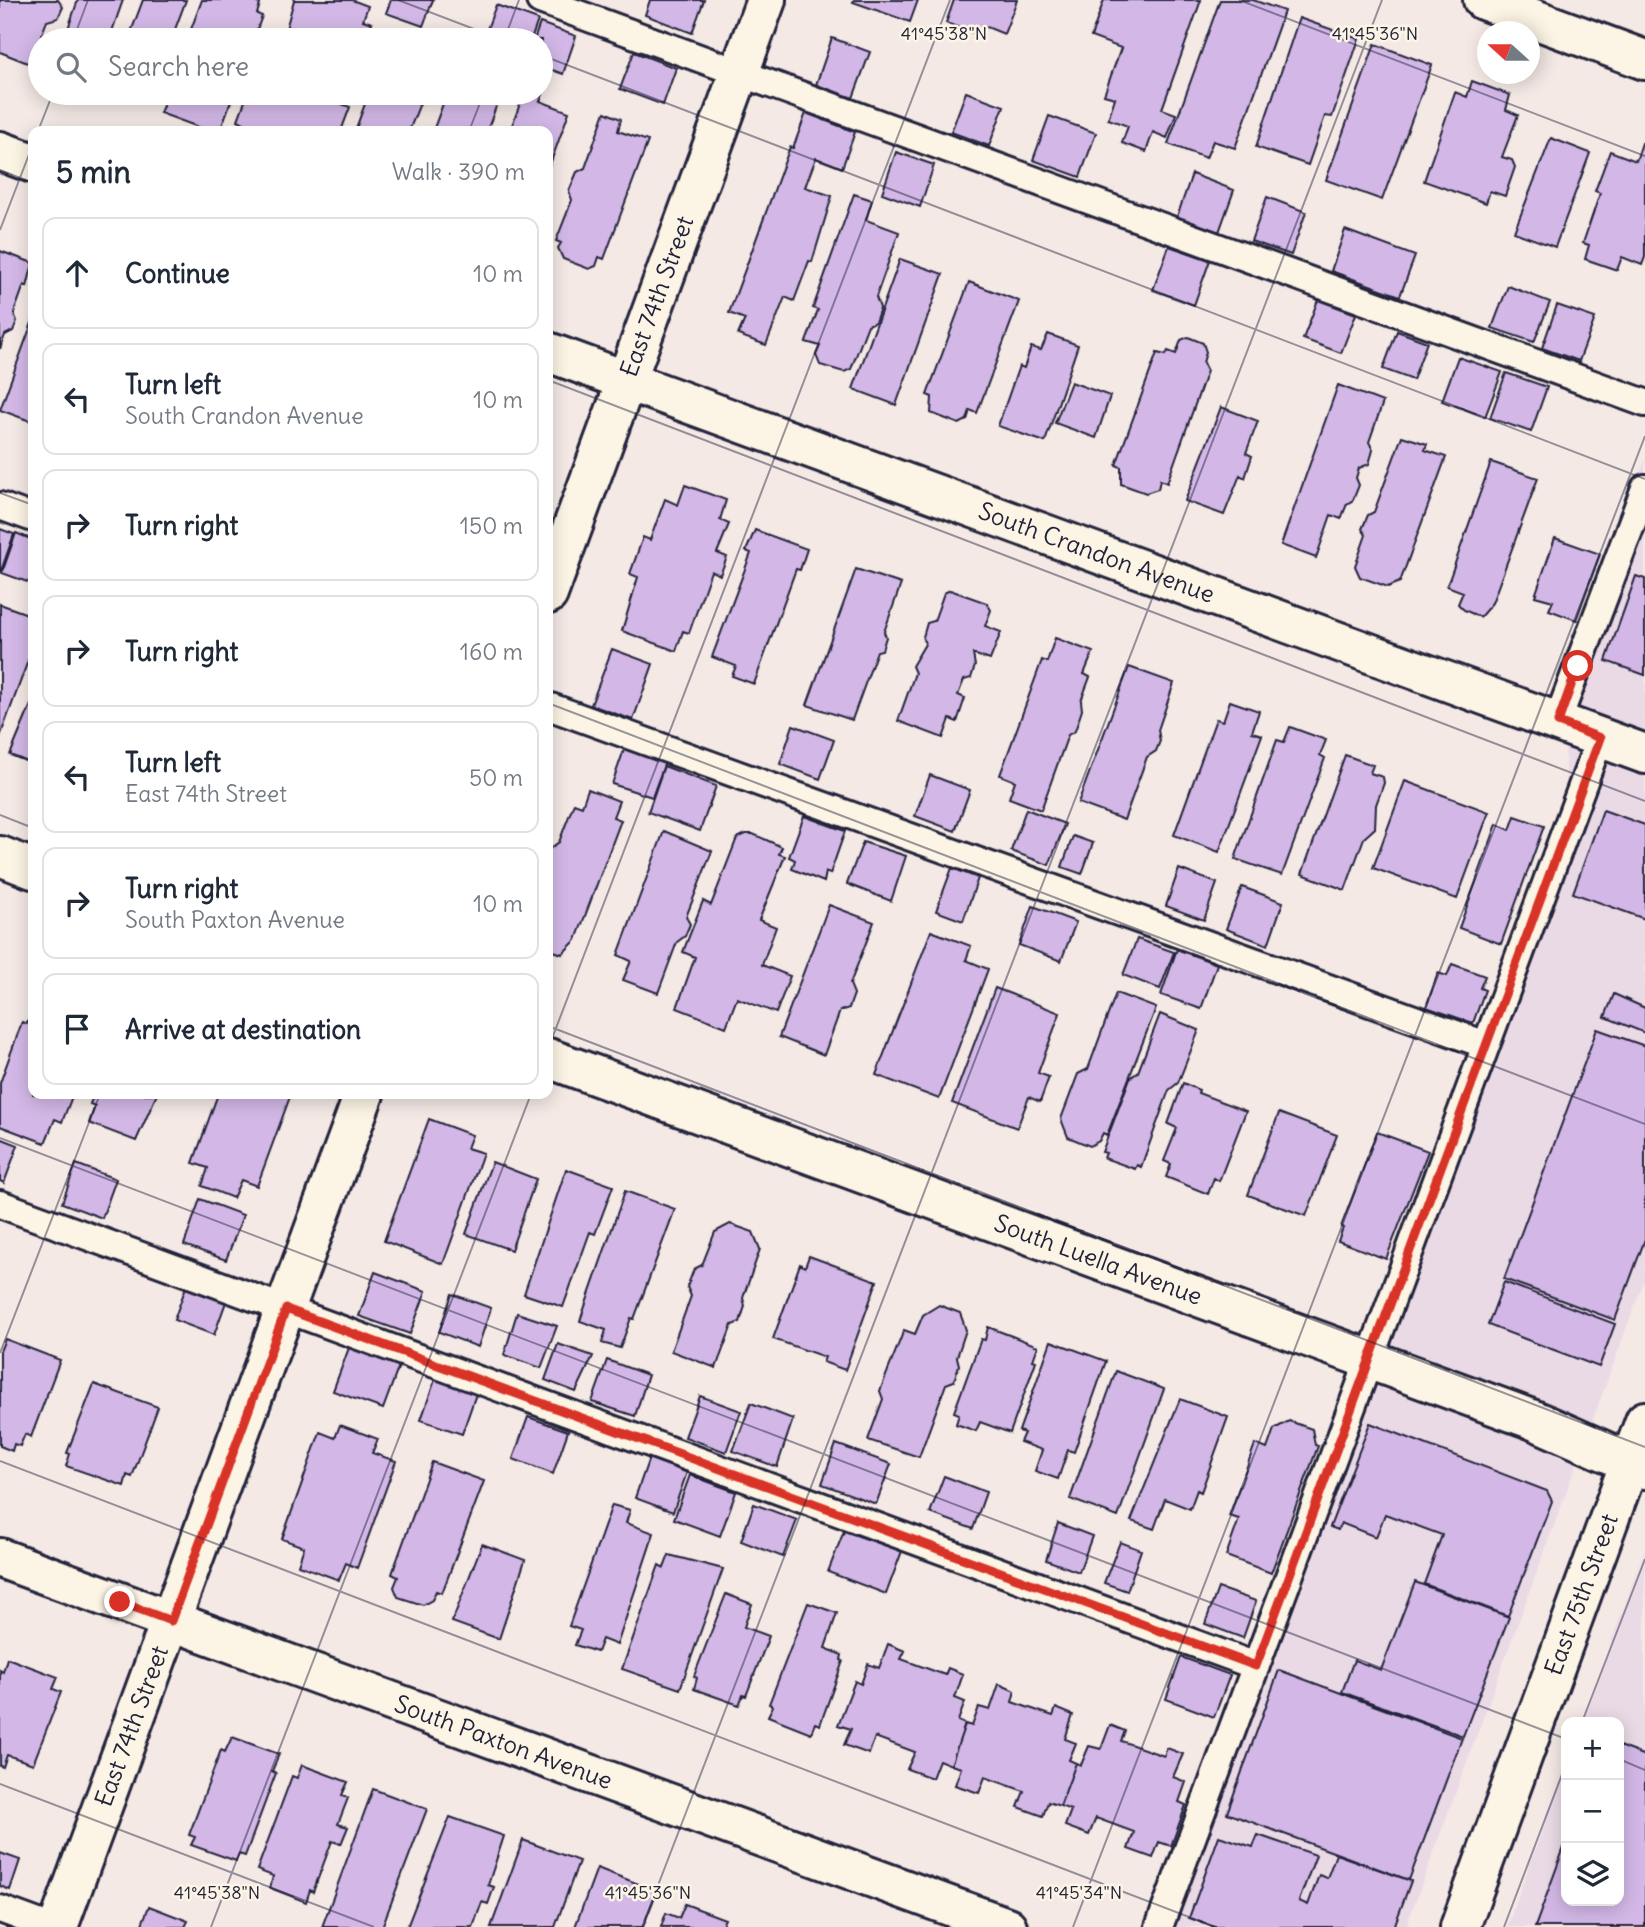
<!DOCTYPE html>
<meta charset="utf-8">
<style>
body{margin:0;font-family:Delius,sans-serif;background:#f6f6f7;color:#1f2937}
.controls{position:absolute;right:21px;bottom:21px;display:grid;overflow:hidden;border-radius:14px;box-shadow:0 4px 18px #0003}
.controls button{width:63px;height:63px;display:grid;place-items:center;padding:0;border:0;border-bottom:2px solid #e0e1e3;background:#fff;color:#1f2937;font:35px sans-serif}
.compass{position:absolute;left:1477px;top:21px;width:63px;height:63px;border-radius:50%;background:#fff;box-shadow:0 4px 18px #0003;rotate:291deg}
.stop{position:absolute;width:21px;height:21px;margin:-16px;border:5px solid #d93025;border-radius:50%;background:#fff}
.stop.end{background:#d93025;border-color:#fff;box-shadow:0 2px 7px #0008}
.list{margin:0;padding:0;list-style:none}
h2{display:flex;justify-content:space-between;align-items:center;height:91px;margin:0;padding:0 28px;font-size:30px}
h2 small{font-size:23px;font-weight:400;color:#747a83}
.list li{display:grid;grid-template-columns:46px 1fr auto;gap:21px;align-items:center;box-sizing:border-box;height:112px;margin:0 14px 14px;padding:0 14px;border:2px solid #e0e1e3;border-radius:14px}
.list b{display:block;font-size:26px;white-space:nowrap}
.list p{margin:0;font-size:23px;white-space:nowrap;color:#747a83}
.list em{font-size:23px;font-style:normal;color:#747a83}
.icon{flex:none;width:38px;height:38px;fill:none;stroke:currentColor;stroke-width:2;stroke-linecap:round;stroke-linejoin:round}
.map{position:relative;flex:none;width:1645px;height:1927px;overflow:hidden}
.search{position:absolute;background:#fff;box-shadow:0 4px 18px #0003;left:28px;top:28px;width:525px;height:77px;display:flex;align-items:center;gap:18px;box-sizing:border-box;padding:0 24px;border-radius:38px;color:#747a83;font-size:26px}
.panel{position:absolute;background:#fff;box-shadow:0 4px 18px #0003;left:28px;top:126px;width:525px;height:973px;border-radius:14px}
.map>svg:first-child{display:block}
.built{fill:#eadae6}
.building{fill:#d3b8e7;stroke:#22223b;stroke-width:2}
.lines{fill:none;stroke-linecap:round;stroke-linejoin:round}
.lane-casing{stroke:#22223b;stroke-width:32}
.street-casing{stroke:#22223b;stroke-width:44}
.secondary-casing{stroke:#22223b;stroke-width:44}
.lane{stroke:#fcf5e5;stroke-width:26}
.street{stroke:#fcf5e5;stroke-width:38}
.secondary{stroke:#fcf5e5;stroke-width:38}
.route{stroke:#d93025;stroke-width:9}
.ticks{fill:none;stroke:#22223b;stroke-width:2;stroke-opacity:0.45}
.labels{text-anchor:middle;stroke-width:5;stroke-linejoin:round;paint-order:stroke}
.street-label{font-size:24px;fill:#22223b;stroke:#fcf5e5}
.ticks-label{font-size:18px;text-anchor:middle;fill:#22223b;stroke:#fcf5e5;stroke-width:5;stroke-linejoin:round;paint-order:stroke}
</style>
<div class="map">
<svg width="1645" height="1927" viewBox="0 0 1645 1927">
<rect width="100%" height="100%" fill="#f4e9e5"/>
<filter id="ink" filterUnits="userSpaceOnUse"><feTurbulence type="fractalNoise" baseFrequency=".0143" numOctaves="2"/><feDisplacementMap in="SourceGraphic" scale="14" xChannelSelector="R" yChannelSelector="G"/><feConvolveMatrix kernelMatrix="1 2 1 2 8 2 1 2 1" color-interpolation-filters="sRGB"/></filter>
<g filter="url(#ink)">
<!-- built -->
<path class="built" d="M1645 460V1278L1406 1927H1163L1567 798 1562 679Z
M1645 1549V1927H1507L1566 1764V1901H1619V1722H1582Z"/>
<!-- building -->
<path class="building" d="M0 0H58L63 7 58 18 47 21 30 64 0 52Z
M78 0H123L109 40H64Z
M143 0H186L171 40H128Z
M202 0H250L260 4 257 14 262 16 253 40H187Z
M294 0H352L368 6 363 20 372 23 365 40H283Z
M391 0H433L423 26 386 13Z
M650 0H704L692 33 645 15Z
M854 0H918L910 22 853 2Z
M954 0H1017L1004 34 982 25 979 35 946 23Z
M1104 0H1201L1162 109 1176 114 1167 138 1153 132 1146 152 1122 143 1128 126 1108 119 1115 98 1104 95 1121 48 1091 37Z
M1220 0H1253L1284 11 1235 148 1213 141 1206 158 1168 144Z
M496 5 538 20 531 40H483Z
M1299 18 1359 39 1332 117 1325 116 1308 165 1256 147Z
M540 23 576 36 563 74 541 66V40H534Z
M832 38 870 52 853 98 816 85Z
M1375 44 1432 65 1382 200 1326 180Z
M634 52 676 68 663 105 620 89Z
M1472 81 1510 95 1506 110 1518 115 1502 157 1512 160 1515 167 1505 196 1490 191 1486 203 1424 181 1455 92 1467 97Z
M541 89 545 90 540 101 569 112 548 170V131H510L524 93H541Z
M966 92 1004 106 989 146 951 132Z
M168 93H234L220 131H209L160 113Z
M248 93H345L339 103 350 107 341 131H241L244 123 238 120Z
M369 93H424L409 131H355Z
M447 93H501L487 131H433Z
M605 112 621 119 618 131 648 141 604 259 599 257 596 266 589 269 563 259 558 248 561 243 556 241 572 200 569 191 577 172 585 168Z
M806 113 855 132 842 168 816 158 805 187 832 196 812 262 809 261 794 301 785 297 766 345 738 335 745 319 729 313 790 147 793 148Z
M1049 116 1096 133 1080 177 1033 160Z
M1551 138 1590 153 1555 247 1514 232Z
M1642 143 1645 144V257L1642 265 1622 257 1617 270 1585 259 1589 245 1583 243 1600 193 1595 191 1610 151 1636 161Z
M896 152 934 165 920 207 882 193Z
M1192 174 1234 190 1219 232 1177 217Z
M854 194 872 200 866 220 899 232 876 297 880 308 875 322 868 325 851 369 844 372 820 365 816 355 820 346 806 342 818 310 813 308Z
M1267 197 1306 212 1291 255 1251 241Z
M1345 230 1415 256 1400 296 1331 271Z
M1169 246 1210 260 1194 305 1153 290Z
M0 251 33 263 27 287 24 285 14 313 17 321 13 331 5 335 0 349Z
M900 259 943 274 896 405 853 389Z
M969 282 1019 301 977 413 970 410 967 420 959 424 931 413 932 397 927 395Z
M1508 286 1550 302 1534 342 1492 328Z
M1318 300 1356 314 1341 353 1303 339Z
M1557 305 1595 318 1579 361 1542 348Z
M33 320V422L0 410Z
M1397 331 1427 342 1413 380 1383 369Z
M1048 334 1078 345 1045 442 998 426 1019 366 1024 368 1031 347 1041 350Z
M1188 337 1203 343 1206 352 1203 363 1207 371 1167 483 1160 480 1158 489 1146 493 1121 484V467L1116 465 1157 353 1166 355 1168 351 1176 354 1181 340Z
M1458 357 1502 372 1485 417 1442 401Z
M1506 373 1547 387 1531 432 1490 418Z
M1071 382 1110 396 1096 438 1055 423Z
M1338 385 1383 402 1369 442 1373 450 1369 464 1359 468 1356 478 1359 485 1353 500 1347 504 1341 519 1331 515 1316 558 1281 545Z
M1221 407 1258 421 1246 453 1252 456 1245 478 1240 475 1224 515 1185 501Z
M1402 436 1427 444 1425 450 1446 457 1400 582 1388 587 1360 577 1355 566 1366 535 1362 529 1368 515 1374 512Z
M1491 462 1538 478 1492 603 1480 617 1464 610 1458 604 1463 592 1447 586Z
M685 485 726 500 720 520 729 524 717 553 727 557 720 575 711 571 689 633 683 631 676 651 622 631 638 577 630 574 643 537 650 540 665 499 678 505Z
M0 529 14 534 1 571 0 570Z
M755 530 807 549 800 570 796 569 754 684 732 676 736 666 712 657 751 553 746 551Z
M16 533 33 540V584L2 573Z
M1555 538 1600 554 1576 620 1549 610 1553 601 1535 596Z
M856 569 901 584 884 632 886 637 882 650 877 651 852 720 807 705Z
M1636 576 1645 579V675L1606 661Z
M950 590 987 603 991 610 985 626 1001 632 990 660 973 654 975 666 971 678 964 680 958 695 965 698 957 722 950 719 943 738 898 721 915 673 912 666 925 644 923 637 927 623 934 621 944 593Z
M0 604 33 616V647L0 737Z
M1055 638 1093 652 1084 674 1090 677 1081 701 1082 710 1075 731 1068 735 1041 810 1009 798 1015 781 1000 775 1042 660 1047 662Z
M612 649 653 664 633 720 591 705Z
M1129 667 1174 683 1158 730 1160 741 1156 751 1147 757 1124 820 1078 803Z
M33 700V764L10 755Z
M1230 701 1259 711 1252 732 1262 735 1219 852 1174 835 1216 719 1223 721Z
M793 725 834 740 820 779 780 764Z
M1290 727 1326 740 1320 755 1325 758 1282 875 1235 859 1277 740 1284 742Z
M625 747 665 762 652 797 612 784Z
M1345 755 1373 765 1370 773 1383 777 1384 783 1376 805 1375 828 1364 838 1345 890 1302 874Z
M664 766 716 786 700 831 648 812Z
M930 775 970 790 955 831 915 816Z
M1405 781 1489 812 1457 899 1373 868Z
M588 789 619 801 613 817 621 820 576 940 562 954 548 949V850L559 842 574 803 582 806Z
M1026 809 1065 824 1049 865 1011 851Z
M1603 810 1645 825V919L1573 893Z
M804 816 845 831 830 874 826 872 824 882 792 869 795 860 789 857Z
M1515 816 1544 826 1501 944 1459 928 1497 824 1510 830Z
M664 831 712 851 686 917 690 924 685 936 677 942 658 993 623 980 631 961 618 955Z
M746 834H753L782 847 779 854 785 856 759 920 776 927 762 965 790 976 776 1013 737 998 726 1027 677 1008 695 957 683 952 703 901 711 905 737 838Z
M1073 836 1093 843 1082 874 1062 867Z
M863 842 906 856 891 901 847 884Z
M952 868 978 878 963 921 936 911Z
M1179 869 1217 883 1204 920 1166 906Z
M1242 887 1283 902 1268 945 1226 929Z
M829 905 874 922 850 984 854 994 849 1008 840 1011 824 1055 779 1037Z
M1033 906 1076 922 1061 961 1019 945Z
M931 931 971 946 966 960 988 969 939 1099 876 1075Z
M1137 939 1174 952 1160 989 1123 975Z
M1177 949 1217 964 1201 1009 1161 995Z
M1452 964 1485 976 1480 988 1485 990 1473 1023 1426 1007 1438 973 1447 976Z
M995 988 1060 1013 1038 1073 1049 1077 1040 1102 1029 1097 1017 1128 952 1103Z
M1116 993 1156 1008 1107 1135 1103 1133 1099 1141 1090 1146 1068 1137 1061 1119 1078 1074 1088 1069Z
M1614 994 1645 1008V1033L1605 1017Z
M33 1007V1094H73L62 1122 55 1119 45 1143 0 1126V1083L22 1022 27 1024Z
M1160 1014 1199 1030 1178 1083 1169 1090 1141 1167 1137 1165 1135 1169 1104 1158 1106 1153 1102 1152 1130 1078 1138 1072Z
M1597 1029 1645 1046V1239L1615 1320 1504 1279Z
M1183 1083 1199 1090 1198 1093 1246 1111 1219 1181 1214 1178 1208 1194 1166 1177 1171 1164 1164 1161 1177 1128 1168 1124Z
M94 1094H157L136 1141 89 1123 95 1106 90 1104Z
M218 1094H291L257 1186 241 1180 233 1198 202 1186 208 1168 193 1163Z
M1279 1113 1337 1135 1306 1216 1248 1195Z
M429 1119 472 1135 467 1148 483 1153 443 1264 384 1241Z
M1377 1132 1428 1151 1386 1259 1338 1241 1343 1228 1341 1227Z
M0 1138 18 1145 4 1183 0 1181Z
M492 1162 536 1179 511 1250 466 1234Z
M76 1164 116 1179 102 1218 62 1203Z
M566 1169 613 1186 595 1234 590 1232 563 1307 524 1294Z
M625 1191 675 1209 634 1319 631 1318 620 1348 602 1343 606 1330 580 1321Z
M200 1199 243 1215 226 1260 184 1245Z
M730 1224 753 1232 760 1249 743 1298 745 1306 740 1322 732 1325 716 1368 671 1351 691 1296 687 1287 694 1269 702 1265 715 1232Z
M809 1256 877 1281 845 1370 823 1362 825 1357 773 1339 800 1264 805 1267Z
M375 1272 426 1291 410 1334 359 1316Z
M1504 1282 1615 1324 1599 1367 1488 1325Z
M187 1284 227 1299 214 1335 174 1320Z
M452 1294 491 1308 478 1347 439 1332Z
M939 1305 960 1313 966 1330 957 1357 959 1365 954 1381 946 1384 919 1457 868 1440 883 1399 880 1391 904 1330 915 1334 923 1315Z
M517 1313 557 1326 541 1368 504 1355Z
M988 1327 1038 1346 1033 1360 1036 1361 1010 1433 980 1422 976 1431 956 1424 959 1414 954 1412 981 1339 985 1340Z
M5 1339 60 1360 31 1437 25 1434 20 1446 14 1444 12 1451 0 1446V1351Z
M1051 1341 1106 1361 1074 1452 1068 1450 1058 1479 1035 1471 1042 1450 1020 1442 1024 1433 1019 1431Z
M558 1344 593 1356 576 1392 545 1380Z
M350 1345 400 1363 383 1409 333 1391Z
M607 1360 648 1375 635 1416 592 1402Z
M1116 1371 1164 1389 1118 1517 1070 1499Z
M436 1377 477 1391 462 1434 421 1420Z
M94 1384 158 1407 132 1477 127 1475 124 1486 66 1466 70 1454 67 1453Z
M700 1396 741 1411 726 1452 685 1437Z
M1180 1399 1228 1417 1201 1492 1197 1490 1190 1509 1165 1499 1154 1529 1131 1521Z
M751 1403 793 1419 777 1467 733 1451Z
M528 1417 568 1431 553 1474 513 1459Z
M1289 1421 1312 1429 1315 1445 1318 1446 1271 1573 1226 1556 1239 1519 1229 1516 1255 1444 1267 1449 1274 1429Z
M1370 1423 1547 1491 1552 1501 1508 1616 1424 1584 1442 1535 1385 1514 1376 1537 1341 1523 1338 1530 1330 1527Z
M340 1425 378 1439 372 1453 396 1461 357 1568 346 1563 339 1580 298 1565 304 1547 282 1539 320 1432 335 1438Z
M836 1444 891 1464 876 1504 822 1484Z
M649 1458 687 1472 673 1512 635 1498Z
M432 1462 484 1481 442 1593 436 1591 432 1600 423 1605 398 1597 394 1587 398 1577 392 1574Z
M690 1475 736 1492 720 1536 674 1519Z
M944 1476 986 1492 973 1529 930 1513Z
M754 1504 797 1520 783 1557 741 1541Z
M612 1505 630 1510 626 1523 654 1533 617 1645 602 1639 597 1652 575 1645 581 1630 569 1626Z
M1058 1523 1092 1536 1079 1572 1046 1560Z
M844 1531 902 1551 886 1594 828 1572Z
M1120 1542 1141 1550 1127 1591 1104 1583Z
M482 1544 525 1560 499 1639 452 1622Z
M669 1555 723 1569 680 1689 622 1669 659 1565 664 1568Z
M1415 1582 1509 1617 1463 1736 1342 1692 1354 1660 1381 1670Z
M1218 1588 1256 1601 1243 1638 1205 1624Z
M726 1594 752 1604 744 1627 769 1636 746 1696 743 1695 739 1705 694 1689 697 1678 694 1676Z
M808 1603 837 1613 825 1648 842 1655 841 1660 843 1661 820 1725 815 1723 811 1733 768 1716 773 1706 769 1704Z
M888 1644 905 1651 901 1659 945 1675 948 1668 963 1674 955 1698 965 1702 958 1721 965 1724 951 1765 939 1760 932 1778 907 1769 915 1752 875 1737 869 1754 844 1745 851 1729 838 1725 855 1681 861 1684 868 1664 879 1668Z
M1181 1657 1230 1675 1214 1717 1166 1699Z
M7 1658 58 1677 53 1689 61 1692 33 1764 7 1755 3 1767 0 1766V1670L3 1672Z
M1279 1670 1462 1738 1409 1880 1227 1813Z
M999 1684 1015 1691 1012 1702 1053 1716 1056 1708 1073 1715 1065 1739 1076 1743 1069 1760 1076 1763 1060 1806 1048 1802 1043 1816 1018 1807 1024 1791 985 1777 979 1793 955 1785 961 1768 951 1765 965 1724 972 1726 979 1707 990 1710Z
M1110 1725 1125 1731 1121 1741 1164 1756 1167 1748 1183 1754 1173 1777 1186 1782 1179 1802 1186 1805 1171 1846 1159 1842 1153 1858 1128 1849 1134 1832 1096 1818 1089 1835 1065 1826 1071 1810 1060 1806 1076 1763 1081 1765 1089 1746 1101 1749Z
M232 1737 279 1754 272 1771 276 1773 245 1856 239 1854 236 1861 191 1845 195 1837 189 1835 221 1750 225 1752Z
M1619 1746 1645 1756V1927H1535L1566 1842V1901H1619Z
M302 1765 348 1782 342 1795 348 1798 338 1824 348 1827 341 1844 332 1841 313 1892 310 1890 306 1902 270 1888 273 1876 257 1870 292 1776 297 1778Z
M373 1789 427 1809 382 1927H322Z
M450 1817 504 1836 488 1885 494 1887 488 1904 482 1902 473 1927H407Z
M1258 1835 1316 1855 1299 1901 1308 1905 1319 1875 1327 1878 1336 1854 1411 1881 1394 1927H1214L1189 1918 1219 1836 1253 1847Z
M523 1840 579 1861 555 1927H491Z
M0 1853 20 1860 10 1890 0 1886Z
M597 1868 657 1891 643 1927H575Z
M685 1904 725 1919 721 1927H661L666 1913 679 1918Z
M149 1906 188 1921 185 1927H141Z"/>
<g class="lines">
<!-- lane casing -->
<g class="lane-casing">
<path id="lane" d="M540 0 1645 403
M0 506 33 518
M548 706 1486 1045
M1557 722 1645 488
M0 1204 1256 1666
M0 1909 49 1927
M1159 1927 1600 738"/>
</g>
<!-- street casing -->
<g class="street-casing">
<g id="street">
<path d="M1483 0 1645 60"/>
<path d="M0 151 33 163"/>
<path id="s1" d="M548 352 1645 754"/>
<path id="s2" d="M548 594 766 0"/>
<path d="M0 856 33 869"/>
<path id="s3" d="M548 1058 1534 1420 1645 1469"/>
<path id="s4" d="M0 1558 1007 1927"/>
<path id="s5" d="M58 1927 364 1094"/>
</g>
</g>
<!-- secondary casing -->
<g class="secondary-casing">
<g id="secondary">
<path id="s6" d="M1460 1927 1645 1421"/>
</g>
</g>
<!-- lane -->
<use href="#lane" class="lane"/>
<!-- street -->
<use href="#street" class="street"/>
<!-- secondary -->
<use href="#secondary" class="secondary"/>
</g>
</g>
<g class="lines" filter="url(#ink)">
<!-- route -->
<path class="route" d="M120 1602 171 1621 286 1309 1256 1666 1600 738 1558 722 1578 666"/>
</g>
<!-- ticks -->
<path class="ticks" d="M398 0 503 40M1239 0 1645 156M73 40 88 0M504 40 519 0M541 55 1645 479M38 131 53 93M469 131 484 93M0 170 33 183M0 230 33 144M548 380 1645 801M0 493 33 505M548 703 1645 1124M0 815 33 828M548 1026 1645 1447M548 1049 950 0M0 1138 1566 1739M0 1353 100 1094M0 1461 1215 1927M1582 1722 1645 1559M1619 1759 1645 1770M0 1784 374 1927M211 1927 531 1094M642 1927 1382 0M1073 1927 1645 436M1504 1927 1566 1764"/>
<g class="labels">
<!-- street labels -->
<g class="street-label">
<text dy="8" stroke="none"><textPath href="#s2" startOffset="317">East 74th Street</textPath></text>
<text dy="8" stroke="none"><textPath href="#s1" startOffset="584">South Crandon Avenue</textPath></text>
<text dy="8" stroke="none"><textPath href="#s3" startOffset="586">South Luella Avenue</textPath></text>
<text dy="8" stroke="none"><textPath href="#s6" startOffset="354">East 75th Street</textPath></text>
<text dy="8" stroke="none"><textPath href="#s5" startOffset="214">East 74th Street</textPath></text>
<text dy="8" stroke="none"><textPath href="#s4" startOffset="536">South Paxton Avenue</textPath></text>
</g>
</g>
<g class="ticks-label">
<text x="944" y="40">41°45'38"N</text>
<text x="1375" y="40">41°45'36"N</text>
<text x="217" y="1899">41°45'38"N</text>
<text x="648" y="1899">41°45'36"N</text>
<text x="1079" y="1899">41°45'34"N</text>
</g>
</svg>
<div class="controls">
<button>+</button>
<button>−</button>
<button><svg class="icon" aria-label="layers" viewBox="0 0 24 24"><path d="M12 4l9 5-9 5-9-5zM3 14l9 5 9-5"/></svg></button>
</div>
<svg class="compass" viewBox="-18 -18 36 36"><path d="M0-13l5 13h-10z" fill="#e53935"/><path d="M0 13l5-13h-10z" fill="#747a83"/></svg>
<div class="stop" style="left:1578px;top:666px"></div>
<div class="stop end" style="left:120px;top:1602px"></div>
<div class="search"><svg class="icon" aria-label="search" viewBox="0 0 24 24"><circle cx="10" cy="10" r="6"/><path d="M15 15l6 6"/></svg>Search here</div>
<section class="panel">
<h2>5 min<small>Walk · 390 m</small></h2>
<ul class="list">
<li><svg class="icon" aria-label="ahead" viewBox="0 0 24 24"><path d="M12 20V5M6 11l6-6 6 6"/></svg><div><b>Continue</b></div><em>10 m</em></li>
<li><svg class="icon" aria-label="left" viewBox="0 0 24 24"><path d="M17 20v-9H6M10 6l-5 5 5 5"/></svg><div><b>Turn left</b><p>South Crandon Avenue</p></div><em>10 m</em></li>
<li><svg class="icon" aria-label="right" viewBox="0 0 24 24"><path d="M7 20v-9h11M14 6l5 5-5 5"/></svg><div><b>Turn right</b></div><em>150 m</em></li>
<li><svg class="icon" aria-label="right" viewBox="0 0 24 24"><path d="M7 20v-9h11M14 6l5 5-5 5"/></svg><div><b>Turn right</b></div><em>160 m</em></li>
<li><svg class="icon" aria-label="left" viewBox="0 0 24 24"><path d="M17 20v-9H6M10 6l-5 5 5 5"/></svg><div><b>Turn left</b><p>East 74th Street</p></div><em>50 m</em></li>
<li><svg class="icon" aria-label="right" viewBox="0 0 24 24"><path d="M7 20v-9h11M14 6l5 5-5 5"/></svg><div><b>Turn right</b><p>South Paxton Avenue</p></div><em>10 m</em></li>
<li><svg class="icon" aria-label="arrive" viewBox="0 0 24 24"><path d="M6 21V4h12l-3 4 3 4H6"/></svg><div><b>Arrive at destination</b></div></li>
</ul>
</section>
</div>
